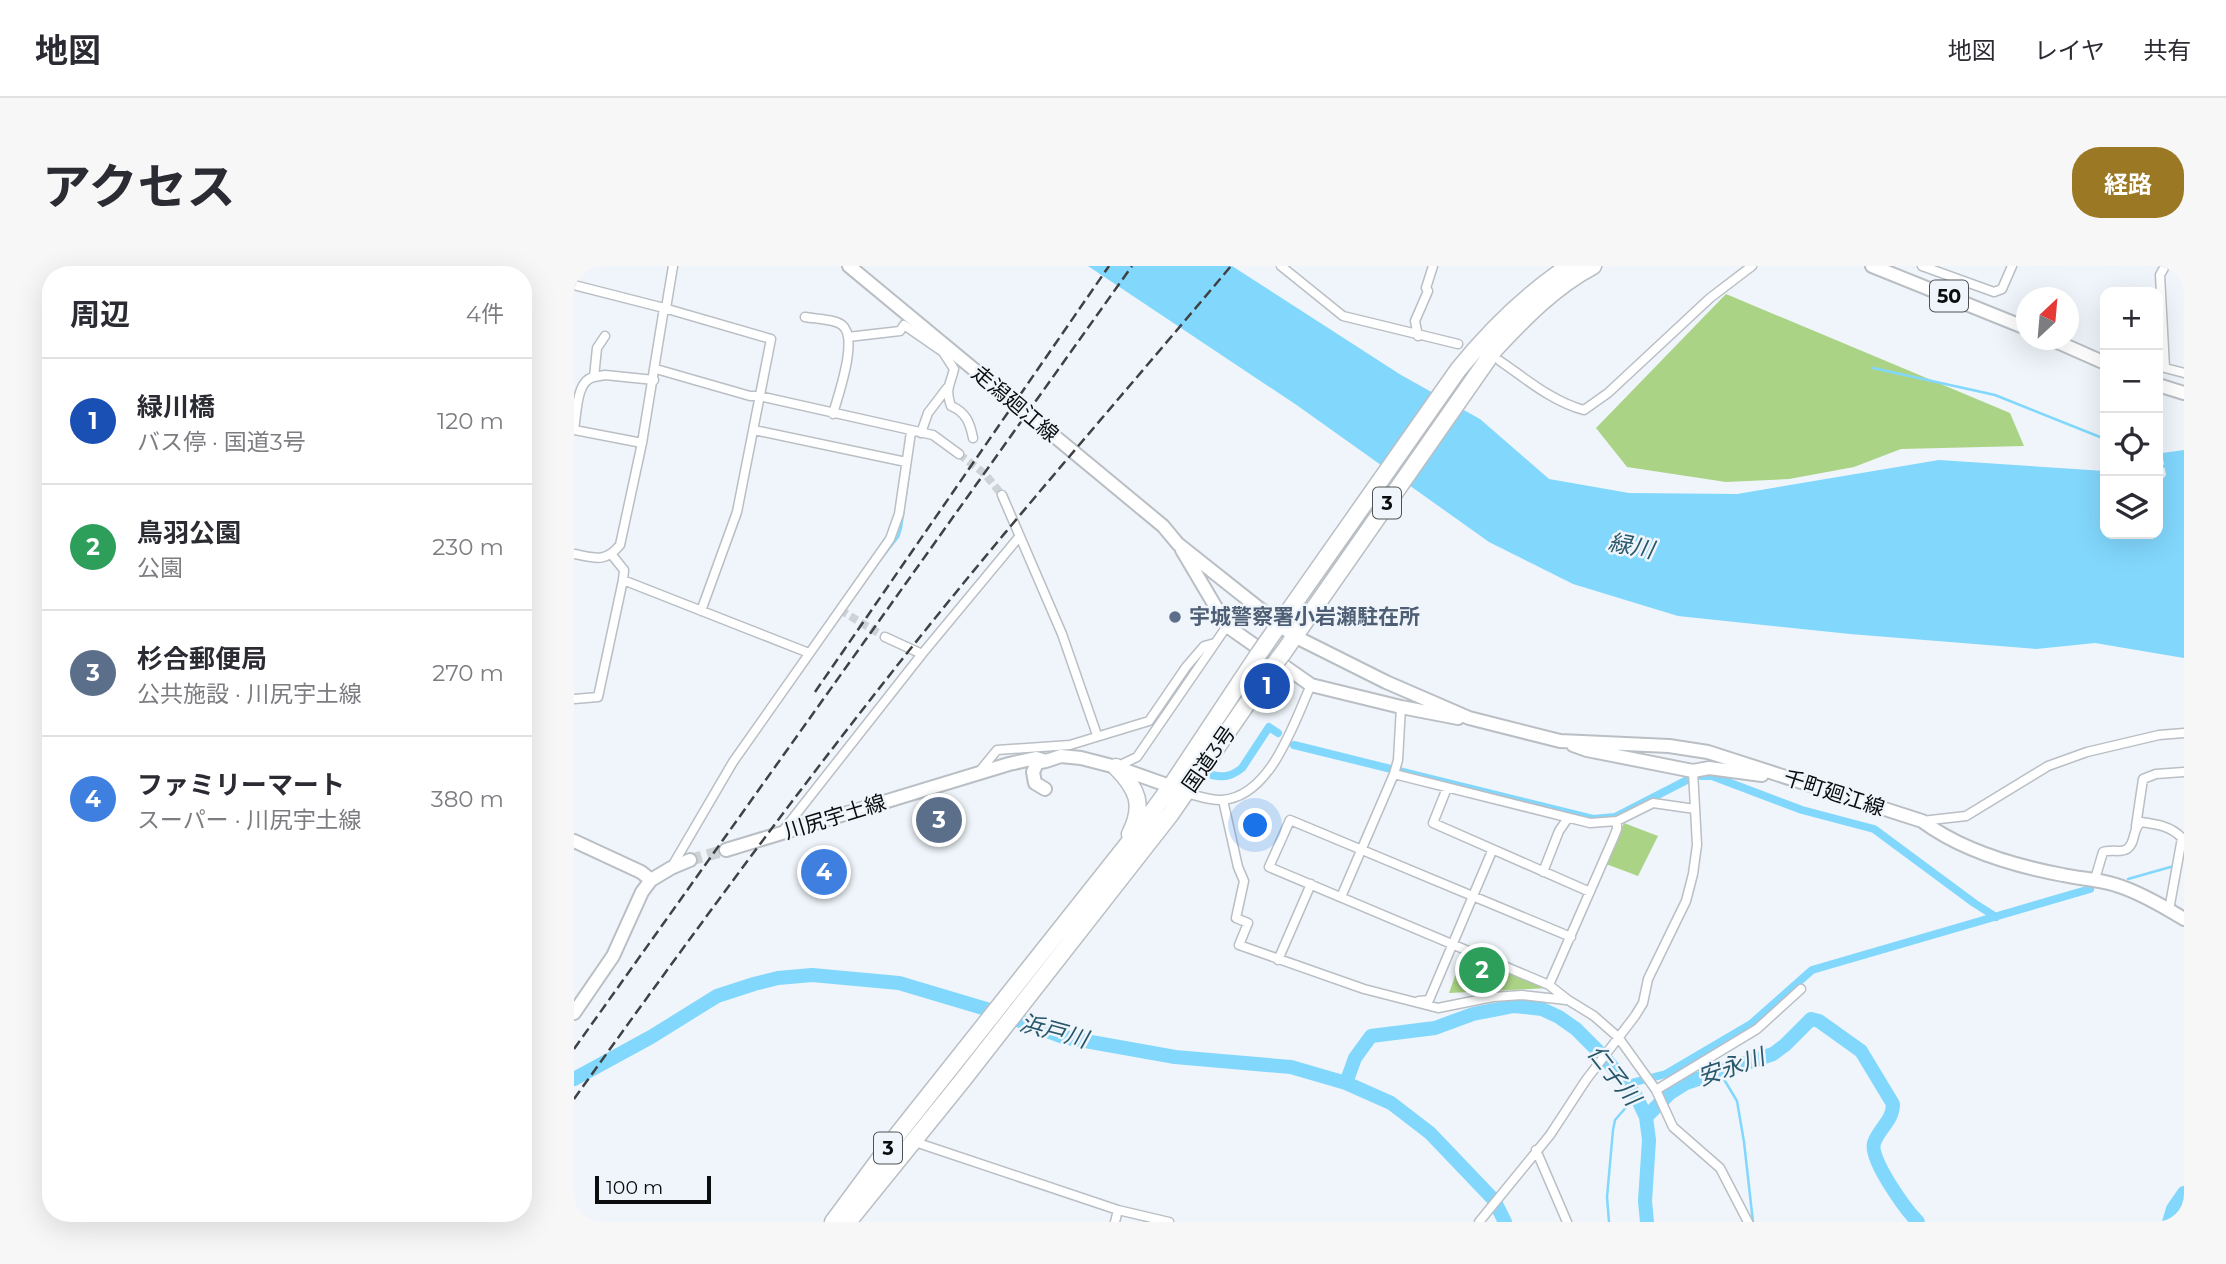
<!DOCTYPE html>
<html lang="ja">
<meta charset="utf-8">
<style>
body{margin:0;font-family:Montserrat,"Noto Sans JP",sans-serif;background:#f7f7f7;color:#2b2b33}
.controls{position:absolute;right:21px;top:21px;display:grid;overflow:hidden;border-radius:14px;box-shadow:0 7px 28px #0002}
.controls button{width:63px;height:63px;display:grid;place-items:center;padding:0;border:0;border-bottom:2px solid #e1e1e2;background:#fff;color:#2b2b33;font:35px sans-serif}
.compass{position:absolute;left:1442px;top:21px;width:63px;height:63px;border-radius:50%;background:#fff;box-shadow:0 7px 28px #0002;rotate:26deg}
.scale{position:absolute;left:21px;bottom:18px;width:116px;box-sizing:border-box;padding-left:7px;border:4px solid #0a0c0d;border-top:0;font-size:19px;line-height:24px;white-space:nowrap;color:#0a0c0d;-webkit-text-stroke:5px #eff5fa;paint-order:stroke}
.you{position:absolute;left:682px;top:560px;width:24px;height:24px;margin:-18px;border:5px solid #fff;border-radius:50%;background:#1a73e8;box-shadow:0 0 0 10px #1a73e833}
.badge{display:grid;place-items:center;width:46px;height:46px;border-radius:50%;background:#9b7823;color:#fff;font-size:23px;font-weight:700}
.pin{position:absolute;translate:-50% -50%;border:4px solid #fff;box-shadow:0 2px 7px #0006}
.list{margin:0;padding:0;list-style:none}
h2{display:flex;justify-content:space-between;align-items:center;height:91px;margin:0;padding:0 28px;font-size:30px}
h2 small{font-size:23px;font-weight:400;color:#7c7c81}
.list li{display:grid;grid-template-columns:46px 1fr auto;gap:21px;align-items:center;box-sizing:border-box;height:126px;padding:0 28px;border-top:2px solid #e1e1e2}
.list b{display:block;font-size:26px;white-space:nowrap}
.list p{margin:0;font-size:23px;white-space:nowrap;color:#7c7c81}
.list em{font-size:23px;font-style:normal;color:#7c7c81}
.icon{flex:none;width:38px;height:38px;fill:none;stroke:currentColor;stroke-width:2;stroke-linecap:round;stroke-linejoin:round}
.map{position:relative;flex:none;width:1610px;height:956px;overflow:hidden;border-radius:28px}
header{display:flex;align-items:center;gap:42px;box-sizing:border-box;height:98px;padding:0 35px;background:#fff;border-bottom:2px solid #e1e1e2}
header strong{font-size:33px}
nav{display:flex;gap:38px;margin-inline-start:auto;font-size:24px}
.intro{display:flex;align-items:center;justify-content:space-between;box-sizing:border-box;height:168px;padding:0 42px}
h1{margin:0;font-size:49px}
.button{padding:18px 32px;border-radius:28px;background:#9b7823;color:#fff;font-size:24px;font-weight:700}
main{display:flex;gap:42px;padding:0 42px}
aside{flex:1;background:#fff;border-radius:28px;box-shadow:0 7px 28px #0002}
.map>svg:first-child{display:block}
.green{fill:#abd386}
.water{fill:#82d7fd}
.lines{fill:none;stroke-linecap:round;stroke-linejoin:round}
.stream{stroke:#82d7fd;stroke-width:2.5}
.canal{stroke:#82d7fd;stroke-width:8}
.river{stroke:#82d7fd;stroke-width:14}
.street-tunnel{stroke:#cdd2d6;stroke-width:8;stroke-dasharray:8 4;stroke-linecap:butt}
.secondary-tunnel{stroke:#cdd2d6;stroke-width:12;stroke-dasharray:12 6;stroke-linecap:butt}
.street-casing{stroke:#b9bfc4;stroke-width:11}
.secondary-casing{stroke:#b9bfc4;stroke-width:16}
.primary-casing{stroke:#b9bfc4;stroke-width:16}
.highway-casing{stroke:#b9bfc4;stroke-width:19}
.street{stroke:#fff;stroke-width:8}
.secondary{stroke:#fff;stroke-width:12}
.primary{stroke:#fff;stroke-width:12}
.highway{stroke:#fff;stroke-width:16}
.rail{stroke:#3f4244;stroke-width:2.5;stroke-dasharray:10 5;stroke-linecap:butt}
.highway-bridge-casing{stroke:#b9bfc4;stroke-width:19;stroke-linecap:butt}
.highway-bridge{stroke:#fff;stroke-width:16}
.service-dot{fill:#5c6f8a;stroke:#eff5fa;stroke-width:2.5}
.labels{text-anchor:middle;stroke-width:5;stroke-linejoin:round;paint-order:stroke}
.shield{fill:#eff5fa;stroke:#4f5254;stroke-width:2}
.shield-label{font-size:19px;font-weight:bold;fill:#0a0c0d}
.street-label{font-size:21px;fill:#0a0c0d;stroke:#eff5fa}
.service-label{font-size:21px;font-weight:bold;fill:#4e5e75;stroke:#eff5fa;text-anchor:start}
.water-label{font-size:23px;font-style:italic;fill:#28576b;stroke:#eff5fa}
</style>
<header>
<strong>地図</strong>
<nav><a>地図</a><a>レイヤ</a><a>共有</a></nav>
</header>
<div class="intro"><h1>アクセス</h1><a class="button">経路</a></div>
<main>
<aside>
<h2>周辺<small>4件</small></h2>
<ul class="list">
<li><span class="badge" style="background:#1a4fb4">1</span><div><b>緑川橋</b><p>バス停 · 国道3号</p></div><em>120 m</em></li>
<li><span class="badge" style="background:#2e9e5b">2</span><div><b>鳥羽公園</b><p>公園</p></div><em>230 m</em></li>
<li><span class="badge" style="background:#5c6f8a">3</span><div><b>杉合郵便局</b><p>公共施設 · 川尻宇土線</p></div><em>270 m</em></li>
<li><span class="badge" style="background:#3f7fe0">4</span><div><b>ファミリーマート</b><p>スーパー · 川尻宇土線</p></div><em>380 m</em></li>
</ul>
</aside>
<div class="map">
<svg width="1610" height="956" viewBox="0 0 1610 956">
<rect width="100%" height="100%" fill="#eff5fa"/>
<!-- green -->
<path class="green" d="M1152 28 1436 147 1450 180 1327 183 1280 201 1215 213 1152 216 1053 201 1022 162Z
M1050 557 1084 570 1064 610 1032 598Z
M890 685 976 722 875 727Z"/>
<!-- water -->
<path class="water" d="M514 0H658L827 109 906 153 975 213 1055 227 1163 228 1365 194 1531 205V268H1584V216H1586L1592 209 1588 187 1610 184V392L1521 377 1462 383 1276 368 1104 350 999 318 915 276 724 140Z"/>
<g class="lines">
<!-- stream -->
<path class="stream" d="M1299 102 1421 129 1531 173
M1584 197 1593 202
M299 303 324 271 327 262 336 200
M1554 613 1600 600
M1145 805 1163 835 1170 876 1179 956
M1035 956 1033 931 1039 864 1041 854 1062 830"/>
<!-- canal -->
<path class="canal" d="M720 479 1019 553 1041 551 1113 514
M638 509C650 512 658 510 668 502L695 461 704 467
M1127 510H1138L1228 544 1300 563 1400 637 1422 651
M1053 818 1092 808 1177 758 1238 704 1516 623"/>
<!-- river -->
<path class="river" d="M0 813 77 771 143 730 180 718 204 712 238 709 325 717 419 745 489 771 601 791 717 801 772 817 817 837 856 867 920 934 931 956
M772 817 781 792 797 770 861 762 899 748 940 740 968 743 985 751 1002 763 1031 792 1062 830 1072 851 1075 874 1071 935 1073 956
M1072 851 1096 827 1112 817 1199 788 1211 779 1237 753 1245 755 1287 785 1319 838C1319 855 1305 862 1300 877 1295 893 1332 944 1344 956
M1595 956 1599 943 1610 927"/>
<!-- street-tunnel -->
<path class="street-tunnel" d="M385 188 411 208 428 229
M266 344 311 371"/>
<!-- secondary-tunnel -->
<path class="secondary-tunnel" d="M116 594 152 584"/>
<!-- street casing -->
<g class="street-casing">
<path id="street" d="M707 0 769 50 884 78
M1348 0 1420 26 1428 23 1438 0
M1591 0 1586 9 1591 102 1610 107
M0 19 90 42 197 73 163 246 127 345
M92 42 99 0
M231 51C242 53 260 53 268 59 285 72 264 129 259 148
M844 70 841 55 854 25 852 22 859 0
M274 71 326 65 330 59 369 86
M369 77V86L380 103C376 120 371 122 377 140 392 146 396 157 399 172
M926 95C952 113 979 136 1010 144L1034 127 1136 32 1178 0
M82 103 176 130H185L359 169 385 188
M20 111 31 109 80 114
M0 163C3 148 2 114 20 111L23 82 31 70
M0 164 68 177
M180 164 332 196
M347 167 354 147 373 122
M428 229 488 368 523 469
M0 288C21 292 31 297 46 279L68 177 90 42
M49 314 235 387
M311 371 348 388
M0 433 24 431 49 314 50 304 38 289
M542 501 563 491 653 360
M405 506 423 484 496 479 575 455 612 401 630 380 641 377
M820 508 1016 557 1043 555 1079 537 1121 543
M873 522 859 557 1016 626
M611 527C622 529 637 535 648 534 697 531 720 456 737 419
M649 534 664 601 670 615 662 652 674 657 665 679 790 723 864 742 919 731 948 729 992 734
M1348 555 1392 550 1474 500 1513 486 1585 469 1610 467
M1562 560 1569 513 1582 508 1610 506
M208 566 348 388 445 271
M97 602 159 496 316 273 325 248 337 166
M969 606 985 565 994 552
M1521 613 1529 586C1536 583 1547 587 1553 583 1562 577 1558 563 1567 556 1582 558 1597 560 1608 572L1595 644
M767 631 820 508 824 494 827 441
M997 671 716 554 695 601 975 719 994 734 1020 750 1044 771 1082 824 1099 861 1146 902 1174 956
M704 694 737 618
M975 719 1039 573 1043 563V555
M845 735 855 734 918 585
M1082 824 1183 763 1227 723
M338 875 544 944 595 956
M962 884 993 956
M541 956 544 944
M905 956 976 869 1012 814 1061 750 1069 737 1074 713 1112 635 1119 608 1123 579 1119 505"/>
</g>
<!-- secondary casing -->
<g class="secondary-casing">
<path id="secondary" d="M275 0 589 260 604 278 720 370 812 416 895 452 986 475 1095 480 1134 486 1348 555C1387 584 1441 600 1489 609 1507 613 1524 613 1542 619 1565 626 1589 640 1610 653
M608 284 653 360 737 419 827 441 884 452
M999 479 1013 484 1119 505 1135 502 1188 509
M471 523 461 517 459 506 463 497 472 495
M0 575 67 606 77 614
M152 584 435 498 462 492 472 495 487 490 507 492 542 501 604 523
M0 747 39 690 68 626 77 614 97 602 116 594"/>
</g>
<!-- primary casing -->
<g class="primary-casing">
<path id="primary" d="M1298 0 1452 62
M1479 74 1531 97
M1584 119 1610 127"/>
</g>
<!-- highway casing -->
<g class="highway-casing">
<path id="highway" d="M693 376 884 104C917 63 952 29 995 0
M709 387 921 83C950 52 981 20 1019 0
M542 501C563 522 571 539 556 568
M259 956 324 868 565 564 597 520 684 389
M274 956 388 815 596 549 699 400"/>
</g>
<!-- street -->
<use href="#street" class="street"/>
<!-- secondary -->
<use href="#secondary" class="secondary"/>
<!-- primary -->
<use href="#primary" class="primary"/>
<!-- highway -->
<use href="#highway" class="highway"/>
<!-- rail -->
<path class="rail" d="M241 426 535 0
M0 783 558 0
M0 833C117 670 236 507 362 351 458 232 559 117 657 0"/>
<!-- highway-bridge casing -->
<g class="highway-bridge-casing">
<path id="highway-bridge" d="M684 389 693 376
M699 400 709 387"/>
</g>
<!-- highway-bridge -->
<use href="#highway-bridge" class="highway-bridge"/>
</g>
<!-- markers -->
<circle class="service-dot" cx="601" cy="351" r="7"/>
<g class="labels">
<!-- shield labels -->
<g class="shield">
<rect x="1356" y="14.5" width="38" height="31" rx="5"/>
<rect x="799" y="221.5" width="28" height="31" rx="5"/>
<rect x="300" y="866.5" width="28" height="31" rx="5"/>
</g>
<g class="shield-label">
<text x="1375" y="37">50</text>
<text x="813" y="244">3</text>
<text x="314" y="889">3</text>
</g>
<!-- street labels -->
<g class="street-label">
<text transform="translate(441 138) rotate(40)" y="7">走潟廻江線</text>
<text transform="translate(635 493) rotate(-55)" y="7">国道3号</text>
<text transform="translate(1260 527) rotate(18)" y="7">千町廻江線</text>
<text transform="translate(261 551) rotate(-17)" y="7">川尻宇土線</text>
</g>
<!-- service labels -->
<g class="service-label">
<text x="615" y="358">宇城警察署小岩瀬駐在所</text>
</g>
<!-- water labels -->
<g class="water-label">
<text transform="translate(1057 280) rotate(11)" y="8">緑川</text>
<text transform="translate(480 765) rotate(15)" y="8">浜戸川</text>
<text transform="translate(1157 801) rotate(-19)" y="8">安永川</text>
<text transform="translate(1040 809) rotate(52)" y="8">仁子川</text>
</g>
</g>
</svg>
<div class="controls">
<button>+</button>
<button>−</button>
<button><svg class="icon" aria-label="locate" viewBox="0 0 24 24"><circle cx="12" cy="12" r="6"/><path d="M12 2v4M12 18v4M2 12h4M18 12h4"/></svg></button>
<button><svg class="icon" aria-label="layers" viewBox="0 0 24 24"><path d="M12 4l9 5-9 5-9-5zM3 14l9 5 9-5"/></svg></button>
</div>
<svg class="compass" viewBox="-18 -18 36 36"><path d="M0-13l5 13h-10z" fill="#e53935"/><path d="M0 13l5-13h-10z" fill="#7c7c81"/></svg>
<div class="scale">100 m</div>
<div class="you"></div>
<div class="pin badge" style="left:693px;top:420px;background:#1a4fb4">1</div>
<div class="pin badge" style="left:908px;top:704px;background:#2e9e5b">2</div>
<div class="pin badge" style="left:365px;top:554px;background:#5c6f8a">3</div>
<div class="pin badge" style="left:250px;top:606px;background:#3f7fe0">4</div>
</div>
</main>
